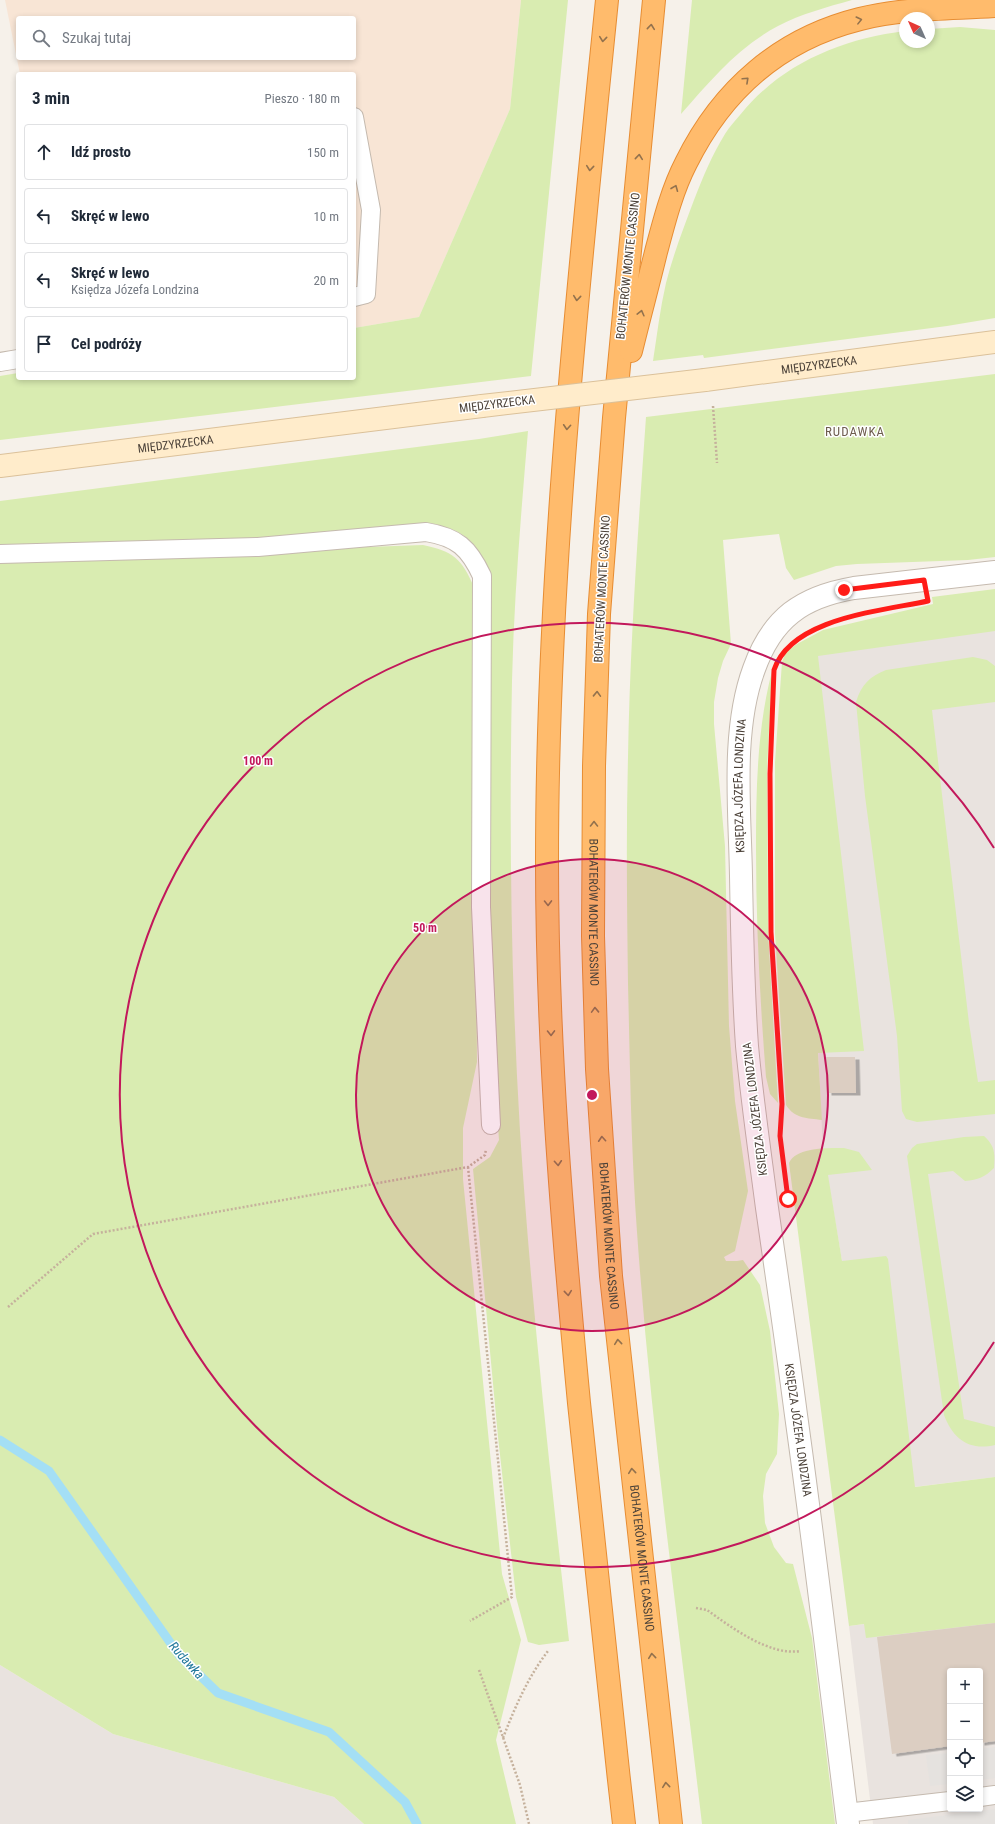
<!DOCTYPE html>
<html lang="pl">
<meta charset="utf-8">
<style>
body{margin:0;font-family:"Roboto Condensed",sans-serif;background:#f6f6f7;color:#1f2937}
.controls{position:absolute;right:12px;bottom:12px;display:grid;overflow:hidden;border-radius:4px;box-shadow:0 2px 6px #0003}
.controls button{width:36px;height:36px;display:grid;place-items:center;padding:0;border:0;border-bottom:1px solid #e0e1e3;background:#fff;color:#1f2937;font:20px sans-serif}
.compass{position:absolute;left:899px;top:12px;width:36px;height:36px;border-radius:50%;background:#fff;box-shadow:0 2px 6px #0003;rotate:315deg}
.stop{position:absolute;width:12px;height:12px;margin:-9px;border:3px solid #ff1c18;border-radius:50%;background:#fff}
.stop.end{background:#ff1c18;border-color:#fff;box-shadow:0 1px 4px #0008}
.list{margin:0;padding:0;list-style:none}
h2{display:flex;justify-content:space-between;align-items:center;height:52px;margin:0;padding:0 16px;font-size:17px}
h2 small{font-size:13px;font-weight:400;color:#747a83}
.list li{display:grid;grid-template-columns:26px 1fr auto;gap:12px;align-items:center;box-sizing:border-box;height:56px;margin:0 8px 8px;padding:0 8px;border:1px solid #e0e1e3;border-radius:4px}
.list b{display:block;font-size:15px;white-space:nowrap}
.list p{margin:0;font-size:13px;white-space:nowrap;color:#747a83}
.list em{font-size:13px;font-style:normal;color:#747a83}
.icon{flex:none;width:22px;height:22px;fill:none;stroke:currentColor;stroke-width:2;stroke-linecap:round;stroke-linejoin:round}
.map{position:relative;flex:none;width:995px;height:1824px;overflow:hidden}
.search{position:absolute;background:#fff;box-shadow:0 2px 6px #0003;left:16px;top:16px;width:340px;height:44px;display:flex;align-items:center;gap:10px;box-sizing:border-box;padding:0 14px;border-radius:4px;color:#747a83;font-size:15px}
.panel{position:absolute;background:#fff;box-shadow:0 2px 6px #0003;left:16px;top:72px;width:340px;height:308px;border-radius:4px}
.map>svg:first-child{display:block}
.commercial{fill:#f8e5d5;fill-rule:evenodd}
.industrial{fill:#e9e3df;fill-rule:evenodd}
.green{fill:#d9ecb1}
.parking{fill:#e5e2df}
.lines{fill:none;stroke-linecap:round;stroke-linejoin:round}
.stream{stroke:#a4dff5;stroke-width:9}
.building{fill:#dccec2;filter:url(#shadow)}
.lane-casing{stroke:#c5baaf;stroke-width:20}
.street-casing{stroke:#c5baaf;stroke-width:24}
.secondary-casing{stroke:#dbc19a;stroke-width:24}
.highway-casing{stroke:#e78d33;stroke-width:24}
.path{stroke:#c5b19c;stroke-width:2.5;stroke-dasharray:2 2;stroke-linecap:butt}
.lane{stroke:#fff;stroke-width:18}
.street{stroke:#fff;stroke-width:22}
.secondary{stroke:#ffeccb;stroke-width:22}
.highway{stroke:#ffbb6c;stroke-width:22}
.secondary-bridge-casing{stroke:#dbc19a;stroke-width:24;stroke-linecap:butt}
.secondary-bridge{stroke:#ffeccb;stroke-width:22}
.oneway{stroke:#93724d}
.route{stroke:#ff1c18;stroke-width:5}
.ring{fill:none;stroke:#c2185b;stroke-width:2}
.labels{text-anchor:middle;stroke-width:3;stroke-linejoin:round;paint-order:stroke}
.street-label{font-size:12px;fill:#4b4138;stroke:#fff}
.neighbourhood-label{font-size:13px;letter-spacing:1px;fill:#6e5d4e;stroke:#fff}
.water-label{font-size:13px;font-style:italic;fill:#23799c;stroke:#fff}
.centre{fill:#c2185b;stroke:#fff;stroke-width:2}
.ring-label{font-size:12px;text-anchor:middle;font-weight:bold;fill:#c2185b;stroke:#fff;stroke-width:3;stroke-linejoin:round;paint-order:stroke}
</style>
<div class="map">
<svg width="995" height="1824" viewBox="0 0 995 1824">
<defs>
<filter id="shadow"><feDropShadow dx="4.5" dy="2.5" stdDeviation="0" flood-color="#0004"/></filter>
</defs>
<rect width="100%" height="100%" fill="#f6f1ea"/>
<!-- commercial -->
<path class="commercial" d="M5 0H521L510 109 419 317 354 328V74H20ZM18 18H354V58H18Z"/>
<!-- industrial -->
<path class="industrial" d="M995 623V1477L881 1491 823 1149 798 649Z
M995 1608V1824H873L849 1626ZM950 1671H980V1809H950Z
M0 1665 113 1734 334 1797 364 1824H0Z"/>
<!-- green -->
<path class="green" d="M521 0H568L531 376 0 440V376L18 373V378H354V328L419 317 510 109Z
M692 0H852C827 7 801 14 778 26 738 47 710 81 681 114Z
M960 27 995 30V318L947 326 704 358 703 355 653 361C657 335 660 309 666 283 673 255 684 227 694 200 703 177 712 155 725 134 729 127 735 121 740 115 781 64 841 39 905 31V42H929V29Z
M995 374V557L968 560 857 564 836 566 794 580 786 568 779 534 723 540 731 644 723 661 718 678 714 702V724L725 846 729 1026 735 1101 748 1191 735 1251 724 1257 726 1261H737L743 1260 760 1285 770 1331 779 1414 777 1454 766 1474 763 1496 765 1523 774 1547 786 1563 793 1564 812 1638 835 1824H702C679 1627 651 1430 637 1232 631 1149 630 1066 628 984 627 908 626 832 628 757 630 643 638 530 646 417Z
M528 431C521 514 514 597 512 681 509 830 511 982 520 1131 531 1302 550 1471 569 1641L539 1645 528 1642 516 1597 498 1437 473 1169 490 1157 499 1140 491 1034 485 563C470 535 460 530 430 523L256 538 0 545V501L479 439Z
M423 545C453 551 462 559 474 587L477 1062 463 1128V1179L502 1574 521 1640 496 1740 516 1824H364L334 1797 113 1734 0 1665V560Z
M995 589V631L818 656 864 1051 818 1053 822 1120C807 1118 795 1119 786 1105L775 933V762L782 662 786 652 797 644 823 630 933 604 932 597Z
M973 657 987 660 995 666V702L932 710 969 1023 978 1082 995 1080V1114L917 1122 906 1119 902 1111 897 1036 865 796 856 702C861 685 870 676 886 670Z
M772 671 767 769 768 931 778 1103 770 1094 766 1077C760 1001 756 925 756 849 756 789 757 729 772 671Z
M984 1136C995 1146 995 1153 994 1168 985 1177 978 1180 965 1181L953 1171 928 1174 964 1419 995 1427V1445C969 1451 953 1439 944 1415L907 1156 912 1148 917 1144 964 1137Z
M844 1148 859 1152 872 1170 828 1175 842 1261 886 1256 888 1259 915 1487 995 1477V1623L866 1638 864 1624 849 1626 789 1163C796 1147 828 1148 844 1148Z"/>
<!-- parking -->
<path class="parking" d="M995 1747V1778L980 1780V1749Z
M950 1753V1784L930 1786 926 1755Z
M995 1809V1824H908V1820Z"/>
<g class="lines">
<!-- stream -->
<path class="stream" d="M0 1440 49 1471 179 1655 218 1693 329 1732 405 1802 417 1824"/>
</g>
<!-- building -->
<path class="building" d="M826 1057H855L856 1093H827Z
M995 1623V1741L980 1743V1671H950V1746L892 1754 877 1637Z"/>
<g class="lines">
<!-- lane casing -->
<g class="lane-casing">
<path id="lane" d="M354 117 371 210 366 294 354 297
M0 362 18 359
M0 554 258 547 426 532C457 537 469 548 482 576L481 907 491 1125
M980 1797 995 1795
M846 1813 950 1801"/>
</g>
<!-- street casing -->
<g class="street-casing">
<g id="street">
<path id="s1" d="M848 1824C831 1688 815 1551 796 1415 787 1346 777 1277 767 1208 760 1154 752 1100 747 1046 743 990 742 933 741 876 740 811 731 731 754 669 772 618 802 597 854 588L995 572"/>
</g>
</g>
<!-- secondary casing -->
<g class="secondary-casing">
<g id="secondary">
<path id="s2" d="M705 380 995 342"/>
<path id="s3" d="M0 466 482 406"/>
</g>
</g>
<!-- highway casing -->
<g class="highway-casing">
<g id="highway">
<path d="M607 0C578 287 547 574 547 862 547 1043 562 1223 579 1403 593 1544 608 1684 624 1824"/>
<path id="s4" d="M654 0 614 418 599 614 594 766 593 936 597 1069 611 1276 671 1824"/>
<path d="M631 351C639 318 648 285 656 252 664 222 672 190 686 163 722 90 780 39 860 19 903 8 950 9 995 6"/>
</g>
</g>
<!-- path -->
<path class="path" d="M713 406 717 463
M770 851V774L772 718
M773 964 780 1075
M468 1167 512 1597 470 1621
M8 1307 93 1234 468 1167 485 1155 486 1149
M696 1608 707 1610C731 1627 769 1656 800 1651
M479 1670 520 1785 529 1824
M503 1738C515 1707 528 1677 548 1651"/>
<!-- lane -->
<use href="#lane" class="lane"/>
<!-- street -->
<use href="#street" class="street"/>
<!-- secondary -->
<use href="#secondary" class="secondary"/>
<!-- highway -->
<use href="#highway" class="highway"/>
<!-- secondary-bridge casing -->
<g class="secondary-bridge-casing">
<path id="secondary-bridge" d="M482 406 705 380"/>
</g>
<!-- secondary-bridge -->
<use href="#secondary-bridge" class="secondary-bridge"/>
</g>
<!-- one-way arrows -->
<defs><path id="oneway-chevron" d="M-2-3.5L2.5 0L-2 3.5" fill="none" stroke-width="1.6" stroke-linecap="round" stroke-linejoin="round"/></defs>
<g class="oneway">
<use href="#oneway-chevron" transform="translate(859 20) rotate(-14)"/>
<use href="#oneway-chevron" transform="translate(651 27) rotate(-84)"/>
<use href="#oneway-chevron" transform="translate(603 39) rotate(96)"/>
<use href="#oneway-chevron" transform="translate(746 80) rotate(-43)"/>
<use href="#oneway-chevron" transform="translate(639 157) rotate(-84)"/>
<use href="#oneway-chevron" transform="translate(590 168) rotate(96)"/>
<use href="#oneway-chevron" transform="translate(675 188) rotate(-68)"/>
<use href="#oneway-chevron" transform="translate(577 298) rotate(96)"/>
<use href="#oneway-chevron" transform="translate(641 313) rotate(-76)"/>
<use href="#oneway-chevron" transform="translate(567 427) rotate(94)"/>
<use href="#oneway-chevron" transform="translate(597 694) rotate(-88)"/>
<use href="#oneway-chevron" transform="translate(594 824) rotate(-90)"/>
<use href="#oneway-chevron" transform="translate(548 903) rotate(89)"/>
<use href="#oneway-chevron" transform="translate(595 1010) rotate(-92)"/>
<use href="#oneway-chevron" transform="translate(551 1033) rotate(89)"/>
<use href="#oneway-chevron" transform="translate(602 1139) rotate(-94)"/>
<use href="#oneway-chevron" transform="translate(558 1163) rotate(86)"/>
<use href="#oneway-chevron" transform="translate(568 1293) rotate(84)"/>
<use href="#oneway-chevron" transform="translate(618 1342) rotate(-96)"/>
<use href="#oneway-chevron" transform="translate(632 1471) rotate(-96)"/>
<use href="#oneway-chevron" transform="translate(652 1656) rotate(-96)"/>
<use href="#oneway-chevron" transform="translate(666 1785) rotate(-96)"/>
</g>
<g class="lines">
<!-- route -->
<path class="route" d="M788 1199 780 1136 782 1104 771 932 770 774 774 670C791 618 881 611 928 601L924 580 844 590"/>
</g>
<!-- distance rings -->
<circle cx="592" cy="1095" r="236" fill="#c2185b" fill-opacity=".12"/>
<g class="ring">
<circle cx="592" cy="1095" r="236"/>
<path d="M994 1342A472 472 0 1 1 994 848"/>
</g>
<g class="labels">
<!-- street labels -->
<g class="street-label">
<text transform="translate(628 266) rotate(-84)" y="4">BOHATERÓW MONTE CASSINO</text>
<text dy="4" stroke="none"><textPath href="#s2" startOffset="115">MIĘDZYRZECKA</textPath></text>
<text transform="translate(497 404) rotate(-7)" y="4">MIĘDZYRZECKA</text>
<text dy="4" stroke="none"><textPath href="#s3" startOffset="177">MIĘDZYRZECKA</textPath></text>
<text transform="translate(602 589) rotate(-87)" y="4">BOHATERÓW MONTE CASSINO</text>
<text dy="4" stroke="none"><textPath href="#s1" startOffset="1045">KSIĘDZA JÓZEFA LONDZINA</textPath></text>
<text dy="4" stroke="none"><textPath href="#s4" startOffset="915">BOHATERÓW MONTE CASSINO</textPath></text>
<text transform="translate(755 1109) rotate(-97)" y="4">KSIĘDZA JÓZEFA LONDZINA</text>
<text dy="4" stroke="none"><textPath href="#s4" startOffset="1239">BOHATERÓW MONTE CASSINO</textPath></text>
<text transform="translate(798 1430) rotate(82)" y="4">KSIĘDZA JÓZEFA LONDZINA</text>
<text dy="4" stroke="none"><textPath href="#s4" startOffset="1563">BOHATERÓW MONTE CASSINO</textPath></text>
</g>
<!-- neighbourhood labels -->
<g class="neighbourhood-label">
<text x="855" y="436">RUDAWKA</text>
</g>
<!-- water labels -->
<g class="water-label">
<text transform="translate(187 1660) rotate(48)" y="5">Rudawka</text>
</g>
</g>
<circle cx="592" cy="1095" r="6" class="centre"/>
<g class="ring-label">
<text x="258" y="765">100 m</text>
<text x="425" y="932">50 m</text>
</g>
</svg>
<div class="controls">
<button>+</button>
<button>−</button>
<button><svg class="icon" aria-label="locate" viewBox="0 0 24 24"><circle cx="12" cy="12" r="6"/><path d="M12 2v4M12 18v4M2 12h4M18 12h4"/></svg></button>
<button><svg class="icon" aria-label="layers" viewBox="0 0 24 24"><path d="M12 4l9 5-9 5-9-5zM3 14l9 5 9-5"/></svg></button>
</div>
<svg class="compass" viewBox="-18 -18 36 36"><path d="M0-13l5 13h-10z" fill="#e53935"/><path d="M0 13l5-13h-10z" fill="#747a83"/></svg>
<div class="stop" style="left:788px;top:1199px"></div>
<div class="stop end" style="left:844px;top:590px"></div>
<div class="search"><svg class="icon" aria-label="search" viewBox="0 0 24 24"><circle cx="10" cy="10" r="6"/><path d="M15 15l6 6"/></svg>Szukaj tutaj</div>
<section class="panel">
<h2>3 min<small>Pieszo · 180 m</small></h2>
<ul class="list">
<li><svg class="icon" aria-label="ahead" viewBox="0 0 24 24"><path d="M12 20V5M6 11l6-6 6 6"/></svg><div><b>Idź prosto</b></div><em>150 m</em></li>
<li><svg class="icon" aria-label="left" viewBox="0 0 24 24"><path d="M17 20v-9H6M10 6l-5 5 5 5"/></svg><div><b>Skręć w lewo</b></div><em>10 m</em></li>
<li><svg class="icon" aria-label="left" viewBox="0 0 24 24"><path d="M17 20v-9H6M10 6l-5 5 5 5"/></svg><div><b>Skręć w lewo</b><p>Księdza Józefa Londzina</p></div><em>20 m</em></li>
<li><svg class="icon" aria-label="arrive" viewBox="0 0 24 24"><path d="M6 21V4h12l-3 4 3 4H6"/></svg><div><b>Cel podróży</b></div></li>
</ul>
</section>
</div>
